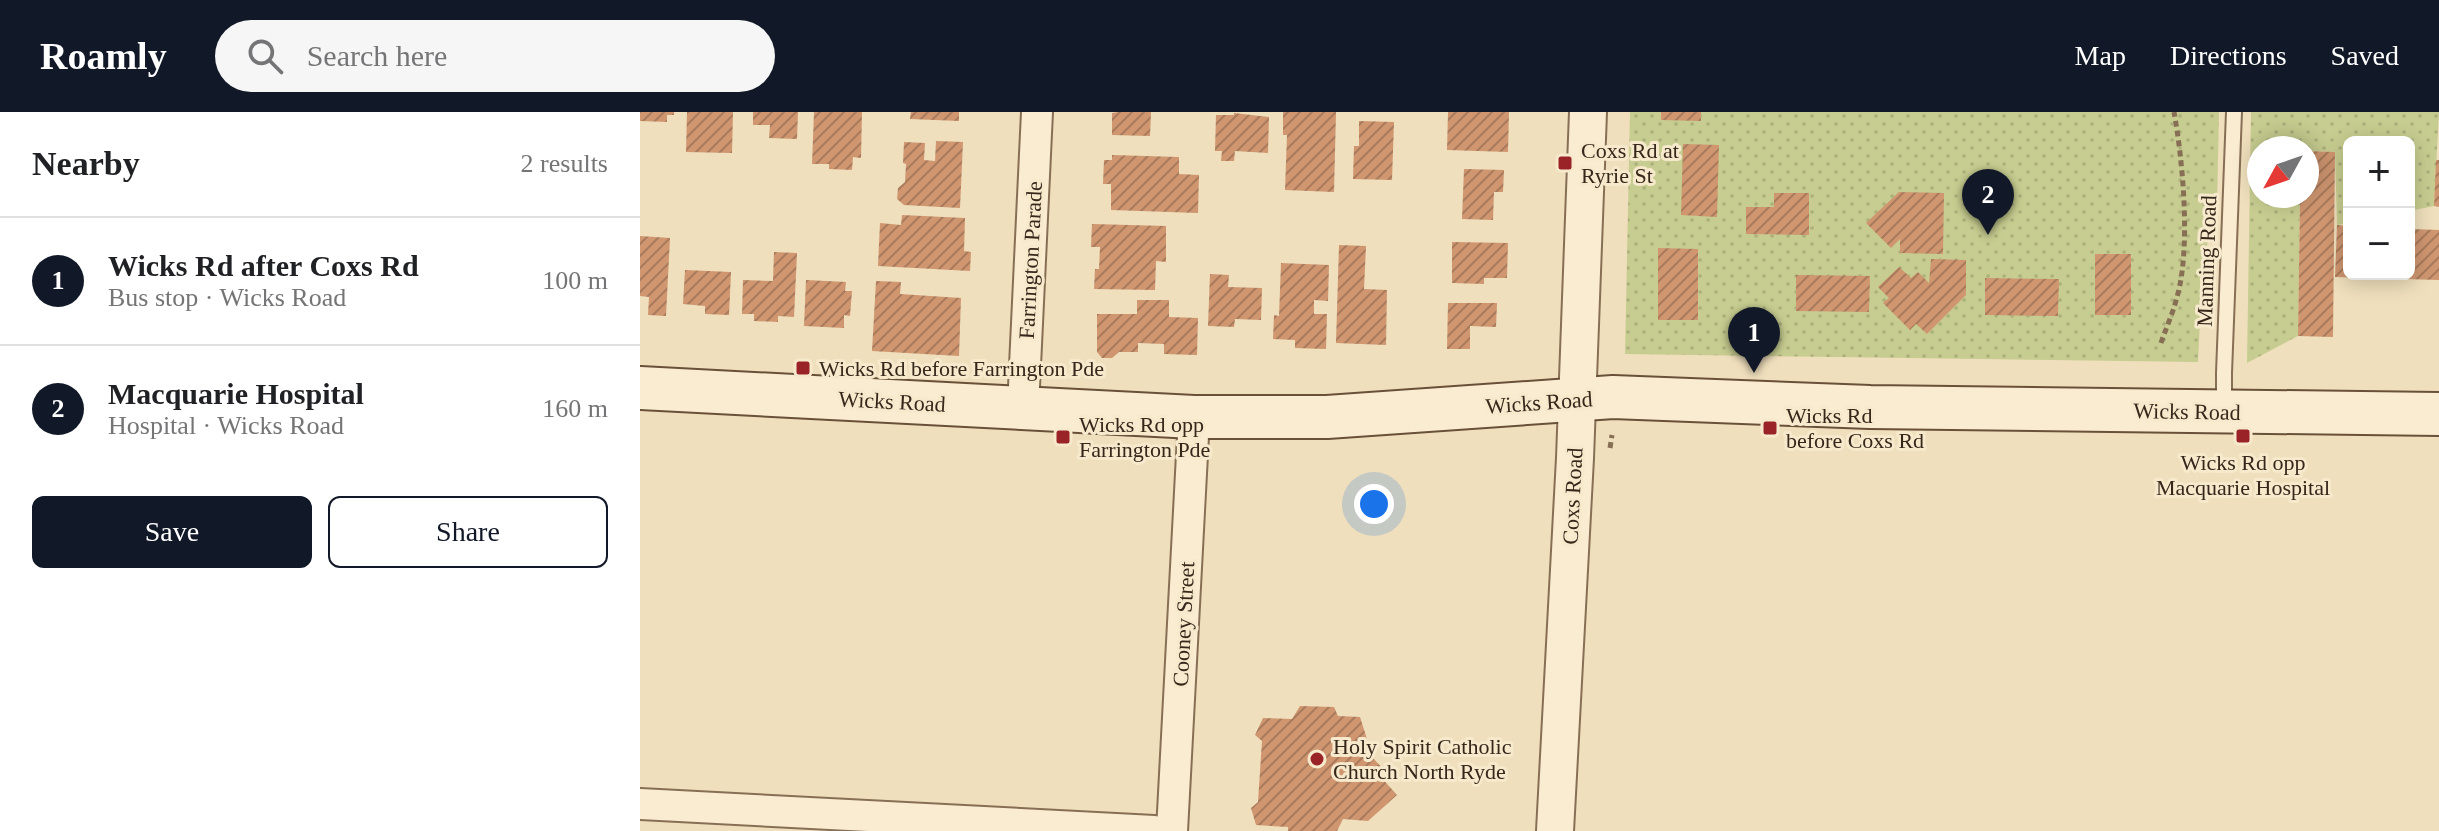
<!DOCTYPE html>
<meta charset="utf-8">
<style>
body{margin:0;font-family:Georgia,serif;background:#f6f6f6;color:#202124}
.controls{position:absolute;right:24px;top:24px;display:grid;overflow:hidden;border-radius:12px;box-shadow:0 4px 20px #0003}
.controls button{width:72px;height:72px;display:grid;place-items:center;padding:0;border:0;border-bottom:2px solid #e0e0e0;background:#fff;color:#202124;font:40px sans-serif}
.compass{position:absolute;left:1607px;top:24px;width:72px;height:72px;border-radius:50%;background:#fff;box-shadow:0 4px 20px #0003;rotate:230deg}
.you{position:absolute;left:734px;top:392px;width:28px;height:28px;margin:-20px;border:6px solid #fff;border-radius:50%;background:#1a73e8;box-shadow:0 0 0 12px #1a73e833}
.badge{display:grid;place-items:center;width:52px;height:52px;border-radius:50%;background:#111827;color:#fff;font-size:26px;font-weight:700}
.pin{position:absolute;translate:-50% -66px;filter:drop-shadow(0 2px 4px #0008)}
.pin::after{content:'';position:absolute;top:42px;width:28px;height:24px;background:inherit;clip-path:polygon(0 0,100% 0,50% 100%)}
.list{margin:0;padding:0;list-style:none}
h2{display:flex;justify-content:space-between;align-items:center;height:104px;margin:0;padding:0 32px;font-size:34px}
h2 small{font-size:26px;font-weight:400;color:#757577}
.list li{display:grid;grid-template-columns:52px 1fr auto;gap:24px;align-items:center;box-sizing:border-box;height:128px;padding:0 32px;border-top:2px solid #e0e0e0}
.list b{display:block;font-size:30px;white-space:nowrap}
.list p{margin:0;font-size:26px;white-space:nowrap;color:#757577}
.list em{font-size:26px;font-style:normal;color:#757577}
.actions{display:flex;gap:16px;padding:24px 32px}
.actions a{flex:1;padding:18px 0;border:2px solid #111827;border-radius:12px;text-align:center;font-size:28px;color:#111827}
.actions .main{background:#111827;color:#fff}
.icon{flex:none;width:44px;height:44px;fill:none;stroke:currentColor;stroke-width:2;stroke-linecap:round;stroke-linejoin:round}
.map{position:relative;flex:none;width:1799px;height:719px;overflow:hidden}
header{display:flex;align-items:center;gap:48px;box-sizing:border-box;height:112px;padding:0 40px;background:#111827;color:#fff}
header strong{font-size:38px}
nav{display:flex;gap:44px;margin-inline-start:auto;font-size:28px}
.search{width:560px;height:72px;background:#f6f6f6;display:flex;align-items:center;gap:20px;box-sizing:border-box;padding:0 28px;border-radius:44px;color:#757577;font-size:30px}
main{display:flex}
aside{flex:1;background:#fff}
.map>svg:first-child{display:block}
.grass{fill:url(#grass-dots)}
.building{fill:url(#building-hatch)}
.lines{fill:none;stroke-linecap:round;stroke-linejoin:round}
.service-casing{stroke:#876f55;stroke-width:18}
.minor-casing{stroke:#876f55;stroke-width:34}
.tertiary-casing{stroke:#876f55;stroke-width:40}
.secondary-casing{stroke:#695039;stroke-width:46}
.path{stroke:#876f55;stroke-width:5;stroke-dasharray:6 4;stroke-linecap:butt}
.service{stroke:#faecd0;stroke-width:14}
.minor{stroke:#faecd0;stroke-width:30}
.tertiary{stroke:#faecd0;stroke-width:36}
.secondary{stroke:#faecd0;stroke-width:42}
.poi-dot{fill:#992326;stroke:#f6e9cc;stroke-width:3}
.labels{text-anchor:middle;stroke-width:6;stroke-linejoin:round;paint-order:stroke}
.poi-label{font-size:22px;fill:#36271b;stroke:#f6e9cc;text-anchor:start}
.street-label{font-size:22px;fill:#36271b;stroke:#f6e9cc}
</style>
<header>
<strong>Roamly</strong>
<div class="search"><svg class="icon" aria-label="search" viewBox="0 0 24 24"><circle cx="10" cy="10" r="6"/><path d="M15 15l6 6"/></svg>Search here</div>
<nav><a>Map</a><a>Directions</a><a>Saved</a></nav>
</header>
<main>
<aside>
<h2>Nearby<small>2 results</small></h2>
<ul class="list">
<li><span class="badge">1</span><div><b>Wicks Rd after Coxs Rd</b><p>Bus stop · Wicks Road</p></div><em>100 m</em></li>
<li><span class="badge">2</span><div><b>Macquarie Hospital</b><p>Hospital · Wicks Road</p></div><em>160 m</em></li>
</ul>
<div class="actions"><a class="main">Save</a><a>Share</a></div>
</aside>
<div class="map">
<svg width="1799" height="719" viewBox="0 0 1799 719">
<defs>
<pattern id="grass-dots" width="8" height="8" patternUnits="userSpaceOnUse" patternTransform="scale(2)"><rect width="8" height="8" fill="#c7cd90"/><path d="M2 2h.1M6 6h.1" fill="none" stroke="#acb07c" stroke-width="1.8" stroke-linecap="round"/></pattern>
<pattern id="building-hatch" width="6" height="6" patternUnits="userSpaceOnUse" patternTransform="scale(2)"><rect width="6" height="6" fill="#cf9670"/><path d="M-1 1l2-2M0 6l6-6M5 7l2-2" fill="none" stroke="#a97a5b"/></pattern>
</defs>
<rect width="100%" height="100%" fill="#efdfbc"/>
<!-- grass -->
<path class="grass" d="M990 0H1579L1577 95 1563 148 1558 250 985 242Z
M1611 0H1799L1794 94 1769 99V30H1709V111L1697 113 1695 40 1667 39V36H1619V84H1660L1658 224 1607 251Z"/>
<!-- building -->
<path class="building" d="M0 0H34V3H27V10L0 9Z
M47 0H93L92 41 46 40Z
M113 0H158L157 27 129 26 130 13H113Z
M174 0H222L221 46 213 45 212 58 189 57V52H172Z
M271 0H319V9L270 7Z
M478 0H511L510 24 472 23V1Z
M643 0H696L694 80 645 78 647 23H643Z
M808 0H869L868 40 807 38Z
M1021 0H1061V9L1021 8Z
M594 1 629 5 628 41 595 39 594 49H581L582 39H575L576 3H594Z
M719 9 754 10 752 68 713 67 714 34H719Z
M296 29 323 30 320 96 264 93 257 87 258 76 265 70 266 52 263 51 264 30 285 31 284 48 295 49Z
M1043 32 1079 33 1077 105 1041 103Z
M1667 39 1695 40 1693 225 1658 224 1660 84H1667Z
M472 43 539 45V62L559 63 558 101 471 98V72H463L464 48H472Z
M1796 48H1799V95L1794 94Z
M824 57 864 58 863 80H854L853 108 822 107Z
M1259 80 1304 81 1303 142 1260 141V127L1251 136 1226 111Z
M1134 81H1169V123L1106 122V95H1134Z
M262 103 325 106 324 139 331 140 330 159 238 154 240 111 261 113Z
M452 112 526 114V150L516 149 515 178 454 177 455 157H459L460 135H451Z
M1697 113 1709 114V162H1769V117L1799 118V168L1695 165Z
M0 124 30 126 26 204 8 203 9 185 0 184Z
M812 130 868 131 867 166H844V172L812 171Z
M699 133 726 134 724 177 747 178 746 233 696 231Z
M1018 136 1058 137V208H1018Z
M134 140 157 141 154 205 138 204V210L114 209V202H102L103 168 133 169Z
M1455 142H1491V203H1455Z
M1291 147 1326 148V183L1287 222 1276 212 1270 218 1243 191 1249 186 1238 175 1259 155 1271 166 1278 160 1289 171Z
M641 151 689 153 688 189 674 188V202H687L686 237 655 236V228L633 227 634 203 639 204Z
M45 158 91 160 89 203 65 202V194L43 192Z
M570 162 589 163 588 175 622 176 621 208 595 207 594 215 568 214Z
M1156 163 1230 164 1229 200 1156 199Z
M1345 166 1419 167 1418 204 1345 203Z
M166 168 206 170 205 179H212L210 204 204 203V216L164 214Z
M236 169 261 170 260 182 321 186 319 244 232 239Z
M497 188H529V205L558 206 557 243 524 242V232L498 231V240H479L472 246H462L457 240V202H497Z
M808 191H857L856 215 830 214V237H807Z
M660 594 694 595 698 604 720 605 727 627 724 636 744 658 739 663 757 683 728 709 703 707 697 719H648V715L616 713 611 696 618 690 622 629 615 623 623 606 652 607Z"/>
<g class="lines">
<!-- service casing -->
<g class="service-casing">
<path id="service" d="M1584 295V261L1594 0"/>
</g>
<!-- minor casing -->
<g class="minor-casing">
<path id="minor" d="M383 296 397 0
M0 692 514 719
M532 719 554 305"/>
</g>
<!-- tertiary casing -->
<g class="tertiary-casing">
<path id="tertiary" d="M915 719 935 346 948 0"/>
</g>
<!-- secondary casing -->
<g class="secondary-casing">
<path id="secondary" d="M0 276 554 305H687L973 285 1230 295 1799 302"/>
</g>
<!-- path -->
<path class="path" d="M1521 231C1526 216 1533 201 1537 185 1551 137 1543 49 1534 0
M970 336 972 323"/>
<!-- service -->
<use href="#service" class="service"/>
<!-- minor -->
<use href="#minor" class="minor"/>
<!-- tertiary -->
<use href="#tertiary" class="tertiary"/>
<!-- secondary -->
<use href="#secondary" class="secondary"/>
</g>
<!-- markers -->
<g class="poi-dot">
<rect x="917" y="43" width="16" height="16" rx="4"/>
<rect x="155" y="248" width="16" height="16" rx="4"/>
<rect x="1122" y="308" width="16" height="16" rx="4"/>
<rect x="1595" y="316" width="16" height="16" rx="4"/>
<rect x="415" y="317" width="16" height="16" rx="4"/>
<circle cx="677" cy="647" r="8"/>
</g>
<g class="labels">
<!-- poi labels -->
<g class="poi-label">
<text x="941" y="46">Coxs Rd at<tspan x="941" dy="25">Ryrie St</tspan></text>
<text x="179" y="264">Wicks Rd before Farrington Pde</text>
<text x="1146" y="311">Wicks Rd<tspan x="1146" dy="25">before Coxs Rd</tspan></text>
<text x="439" y="320">Wicks Rd opp<tspan x="439" dy="25">Farrington Pde</tspan></text>
<text x="1603" y="358" text-anchor="middle">Wicks Rd opp<tspan x="1603" dy="25">Macquarie Hospital</tspan></text>
<text x="693" y="642">Holy Spirit Catholic<tspan x="693" dy="25">Church North Ryde</tspan></text>
</g>
<!-- street labels -->
<g class="street-label">
<text transform="translate(390 148) rotate(-87)" y="8">Farrington Parade</text>
<text transform="translate(1566 149) rotate(-88)" y="8">Manning Road</text>
<text transform="translate(252 289) rotate(3)" y="8">Wicks Road</text>
<text transform="translate(899 290) rotate(-4)" y="8">Wicks Road</text>
<text transform="translate(1547 299) rotate(1)" y="8">Wicks Road</text>
<text transform="translate(932 384) rotate(-87)" y="8">Coxs Road</text>
<text transform="translate(543 512) rotate(-87)" y="8">Cooney Street</text>
</g>
</g>
</svg>
<div class="controls">
<button>+</button>
<button>−</button>
</div>
<svg class="compass" viewBox="-18 -18 36 36"><path d="M0-13l5 13h-10z" fill="#e53935"/><path d="M0 13l5-13h-10z" fill="#757577"/></svg>
<div class="you"></div>
<div class="pin badge" style="left:1114px;top:261px">1</div>
<div class="pin badge" style="left:1348px;top:123px">2</div>
</div>
</main>
